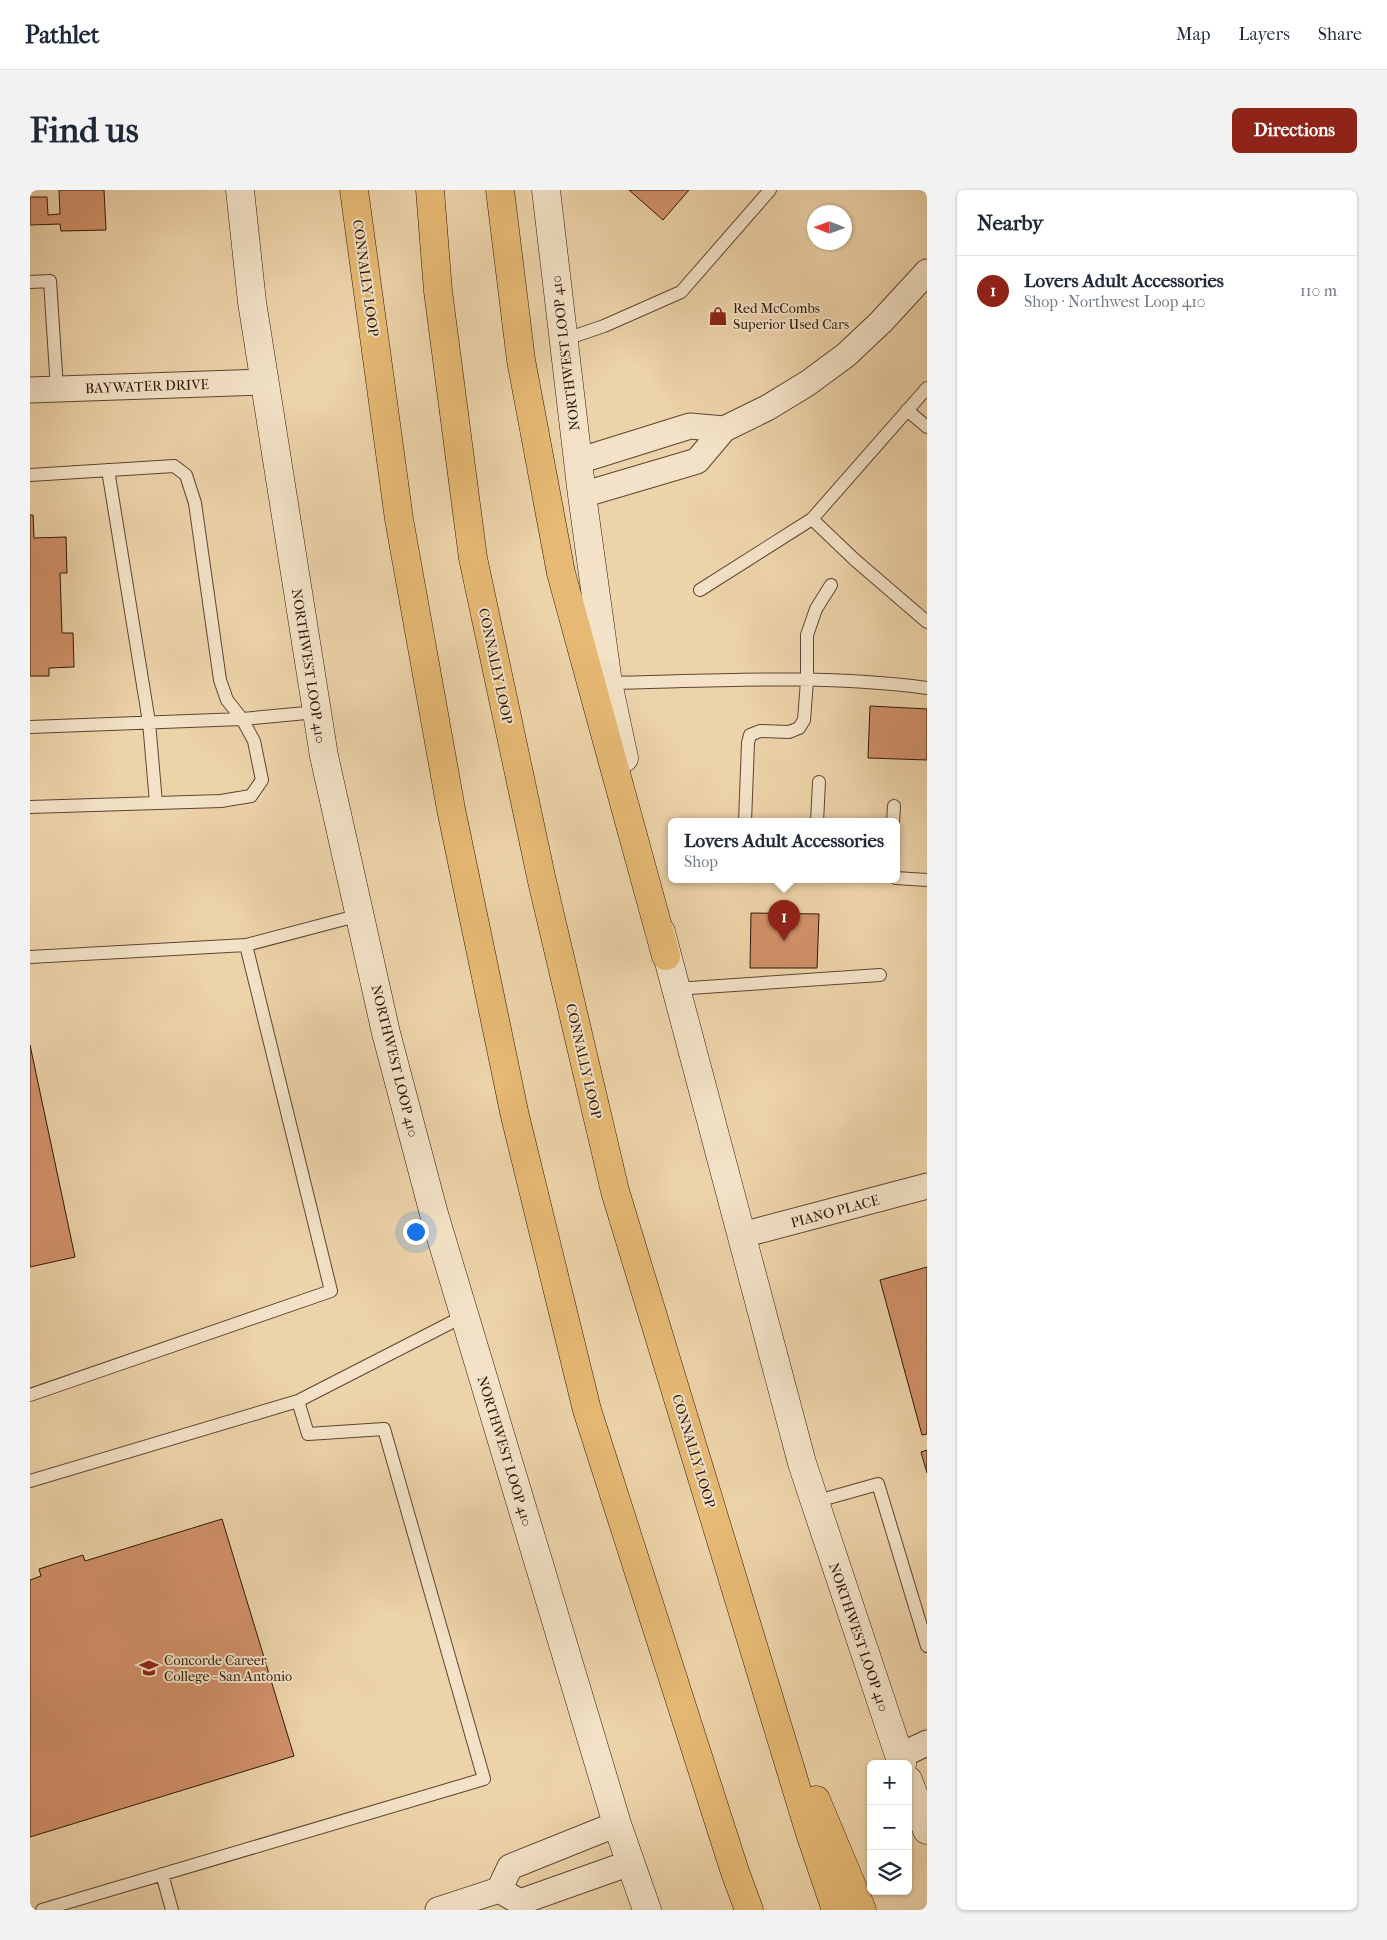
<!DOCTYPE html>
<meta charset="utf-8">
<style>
body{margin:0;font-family:"IM FELL French Canon",serif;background:#f2f2f3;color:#1f2937}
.controls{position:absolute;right:15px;bottom:15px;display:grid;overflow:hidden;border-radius:8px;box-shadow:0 1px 4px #0004}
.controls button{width:45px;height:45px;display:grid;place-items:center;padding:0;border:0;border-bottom:1px solid #e0e1e3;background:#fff;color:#1f2937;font:25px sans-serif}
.compass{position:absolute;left:777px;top:15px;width:45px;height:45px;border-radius:50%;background:#fff;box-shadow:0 1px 4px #0004;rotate:271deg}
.you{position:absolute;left:385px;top:1041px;width:18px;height:18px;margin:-12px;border:4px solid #fff;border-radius:50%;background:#1a73e8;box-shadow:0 0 0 8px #1a73e833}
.badge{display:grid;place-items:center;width:32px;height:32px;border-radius:50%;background:#8f2418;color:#fff;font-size:16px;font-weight:700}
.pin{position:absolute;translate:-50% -41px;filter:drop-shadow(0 1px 2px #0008)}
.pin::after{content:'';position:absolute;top:26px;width:18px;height:15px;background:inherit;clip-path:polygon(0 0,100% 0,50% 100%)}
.popup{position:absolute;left:638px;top:628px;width:232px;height:65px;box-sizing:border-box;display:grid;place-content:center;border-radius:8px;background:#fff;filter:drop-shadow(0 1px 4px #0005);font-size:16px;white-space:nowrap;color:#747a83}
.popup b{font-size:19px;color:#1f2937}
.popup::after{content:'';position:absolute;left:50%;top:100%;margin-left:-10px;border:10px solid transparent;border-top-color:#fff}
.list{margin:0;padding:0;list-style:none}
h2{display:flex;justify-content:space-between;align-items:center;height:65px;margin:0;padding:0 20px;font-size:21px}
h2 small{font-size:16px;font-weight:400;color:#747a83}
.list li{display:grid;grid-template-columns:32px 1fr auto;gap:15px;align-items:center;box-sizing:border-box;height:70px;padding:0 20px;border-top:1px solid #e0e1e3}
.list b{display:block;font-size:19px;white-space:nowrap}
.list p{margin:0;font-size:16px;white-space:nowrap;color:#747a83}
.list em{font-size:16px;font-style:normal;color:#747a83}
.icon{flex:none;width:28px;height:28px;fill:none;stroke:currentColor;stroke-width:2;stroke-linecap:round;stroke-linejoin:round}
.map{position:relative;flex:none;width:897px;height:1720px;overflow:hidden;border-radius:8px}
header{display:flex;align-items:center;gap:30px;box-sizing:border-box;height:70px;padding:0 25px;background:#fff;border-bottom:1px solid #e0e1e3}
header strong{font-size:24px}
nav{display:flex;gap:28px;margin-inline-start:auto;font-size:18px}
.intro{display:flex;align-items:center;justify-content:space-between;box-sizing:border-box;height:120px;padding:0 30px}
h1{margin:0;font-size:35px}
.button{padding:12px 22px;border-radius:8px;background:#8f2418;color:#fff;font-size:18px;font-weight:700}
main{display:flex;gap:30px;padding:0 30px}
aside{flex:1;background:#fff;border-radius:8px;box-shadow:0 1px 4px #0004}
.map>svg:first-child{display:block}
.building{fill:#d2916a;stroke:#2e1609}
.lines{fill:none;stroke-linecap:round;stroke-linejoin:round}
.service-casing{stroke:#5e4531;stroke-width:14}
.minor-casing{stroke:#5e4531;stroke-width:27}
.secondary-casing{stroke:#2e1609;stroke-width:29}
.motorway-casing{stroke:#2e1609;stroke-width:29}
.service{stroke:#f3e2c7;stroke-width:12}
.minor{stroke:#f3e2c7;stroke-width:25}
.secondary{stroke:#f3e2c7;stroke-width:28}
.motorway{stroke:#e6ba74;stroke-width:28}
.labels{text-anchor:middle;stroke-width:4;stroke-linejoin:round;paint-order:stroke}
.street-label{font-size:14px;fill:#2e1609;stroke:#f3e2c7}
.poi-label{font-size:14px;fill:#2e1609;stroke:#f3e2c7;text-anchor:start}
</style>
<header>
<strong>Pathlet</strong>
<nav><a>Map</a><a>Layers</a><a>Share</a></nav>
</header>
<div class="intro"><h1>Find us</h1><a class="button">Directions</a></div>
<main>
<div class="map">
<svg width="897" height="1720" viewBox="0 0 897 1720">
<rect width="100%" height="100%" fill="#edd3a9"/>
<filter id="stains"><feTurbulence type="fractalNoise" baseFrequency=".004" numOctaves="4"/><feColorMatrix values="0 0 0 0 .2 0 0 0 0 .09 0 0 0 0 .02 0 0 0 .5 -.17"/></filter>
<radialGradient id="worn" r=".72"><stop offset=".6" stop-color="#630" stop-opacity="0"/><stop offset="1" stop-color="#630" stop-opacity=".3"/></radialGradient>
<!-- building -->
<path class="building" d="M29 0H74L76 40 31 41 30 34 0 35V7H17L18 25 30 24Z
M599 0H659L633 30Z
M0 325H3L4 348 36 347 37 383H30L32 443H43L44 477 19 478V486H0Z
M840 516 897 519V570L838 568Z
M721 723 789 724 787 778H720Z
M0 855 45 1067 0 1077Z
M897 1077V1244L892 1245 850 1090Z
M897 1260V1283L891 1262Z
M192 1329 264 1566 0 1647V1390L11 1386 9 1379 53 1365 55 1371Z"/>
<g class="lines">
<!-- service casing -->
<g class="service-casing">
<path id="service" d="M0 92 20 91 27 199
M533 150 574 136 651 102 740 0
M877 220 897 237
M78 280 119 532 126 613
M0 285 144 276 156 285 165 313 190 490 197 510 212 529 224 551 232 590 221 606 191 611 0 617
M782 329 897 198
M670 400 782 329 825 370 897 432
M578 493C684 491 792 484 897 498
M0 537 212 529 287 522
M715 632 718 553 720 545 730 541 759 542 769 538 774 530 777 491V445L786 419 801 395
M787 632 789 592
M863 632 864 616
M866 688 897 690
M0 767 216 755
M645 799 850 785
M0 1205 301 1101 216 755 330 725
M268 1211 434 1126
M0 1291 268 1211 278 1244 354 1239 454 1589 12 1720
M784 1312 848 1294 897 1456
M132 1684 142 1720"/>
</g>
<!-- minor casing -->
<g class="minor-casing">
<path id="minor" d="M0 200 234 192
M548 271 660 236 694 239
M552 305 667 271 694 239 737 218 778 193 816 165 851 132 897 82
M712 1045 897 996
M869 1566 897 1553
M469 1700 490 1712 600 1673
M408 1720 469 1700 480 1677 587 1634"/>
</g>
<!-- secondary casing -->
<g class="secondary-casing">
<path id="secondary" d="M210 0 222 112 294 566 356 843 404 1024 587 1634 617 1720
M516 0 552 305 578 493 594 568
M631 742 772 1273 872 1574
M878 1590 897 1640"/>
</g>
<!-- motorway casing -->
<g class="motorway-casing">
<path id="motorway" d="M324 0 369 329 421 619 485 926 557 1220 705 1682 719 1720
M400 0 408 101 443 368 512 691 585 1001 779 1640 806 1720
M470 0 491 170 531 383 636 766
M786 1610 832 1720"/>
</g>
<!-- service -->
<use href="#service" class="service"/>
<!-- minor -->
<use href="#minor" class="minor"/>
<!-- secondary -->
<use href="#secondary" class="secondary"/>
<!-- motorway -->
<use href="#motorway" class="motorway"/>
</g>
<!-- icons -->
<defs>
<g id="shop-bare" transform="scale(1.5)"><path d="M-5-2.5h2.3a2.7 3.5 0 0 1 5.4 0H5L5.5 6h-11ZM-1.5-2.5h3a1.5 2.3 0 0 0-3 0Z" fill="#8f2418" stroke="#f3e2c7" stroke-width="2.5" paint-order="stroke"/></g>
<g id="university-bare" transform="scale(1.5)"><path d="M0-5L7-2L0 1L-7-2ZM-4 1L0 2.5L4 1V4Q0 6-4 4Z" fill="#8f2418" stroke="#f3e2c7" stroke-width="2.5" paint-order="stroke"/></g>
</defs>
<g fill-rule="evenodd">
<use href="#shop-bare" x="688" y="126"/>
<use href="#university-bare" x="119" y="1478"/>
</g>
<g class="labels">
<!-- street labels -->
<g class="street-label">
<text transform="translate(336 88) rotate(82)" y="5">CONNALLY LOOP</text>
<text transform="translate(535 163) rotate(-97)" y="5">NORTHWEST LOOP 410</text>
<text transform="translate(117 196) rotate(-2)" y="5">BAYWATER DRIVE</text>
<text transform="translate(279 476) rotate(81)" y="5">NORTHWEST LOOP 410</text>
<text transform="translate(466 476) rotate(78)" y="5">CONNALLY LOOP</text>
<text transform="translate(365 871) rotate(76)" y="5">NORTHWEST LOOP 410</text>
<text transform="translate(554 871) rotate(77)" y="5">CONNALLY LOOP</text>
<text transform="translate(805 1021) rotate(-15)" y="5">PIANO PLACE</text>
<text transform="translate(475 1261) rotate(73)" y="5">NORTHWEST LOOP 410</text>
<text transform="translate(664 1261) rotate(73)" y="5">CONNALLY LOOP</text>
<text transform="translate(829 1447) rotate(71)" y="5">NORTHWEST LOOP 410</text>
</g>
<!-- poi labels -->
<g class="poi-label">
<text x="703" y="123">Red McCombs<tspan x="703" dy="16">Superior Used Cars</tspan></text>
<text x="134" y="1475">Concorde Career<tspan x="134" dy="16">College - San Antonio</tspan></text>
</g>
</g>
<rect width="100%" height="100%" filter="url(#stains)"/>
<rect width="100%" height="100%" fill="url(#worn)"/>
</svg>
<div class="controls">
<button>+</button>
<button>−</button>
<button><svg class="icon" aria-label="layers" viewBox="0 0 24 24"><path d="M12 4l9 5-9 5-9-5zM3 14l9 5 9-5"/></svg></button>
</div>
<svg class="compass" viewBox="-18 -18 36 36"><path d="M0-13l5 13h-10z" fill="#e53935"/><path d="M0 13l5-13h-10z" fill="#747a83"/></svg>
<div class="you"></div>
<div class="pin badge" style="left:754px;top:751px">1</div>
<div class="popup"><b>Lovers Adult Accessories</b>Shop</div>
</div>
<aside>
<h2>Nearby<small></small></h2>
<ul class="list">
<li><span class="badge">1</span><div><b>Lovers Adult Accessories</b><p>Shop · Northwest Loop 410</p></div><em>110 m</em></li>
</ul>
</aside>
</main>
